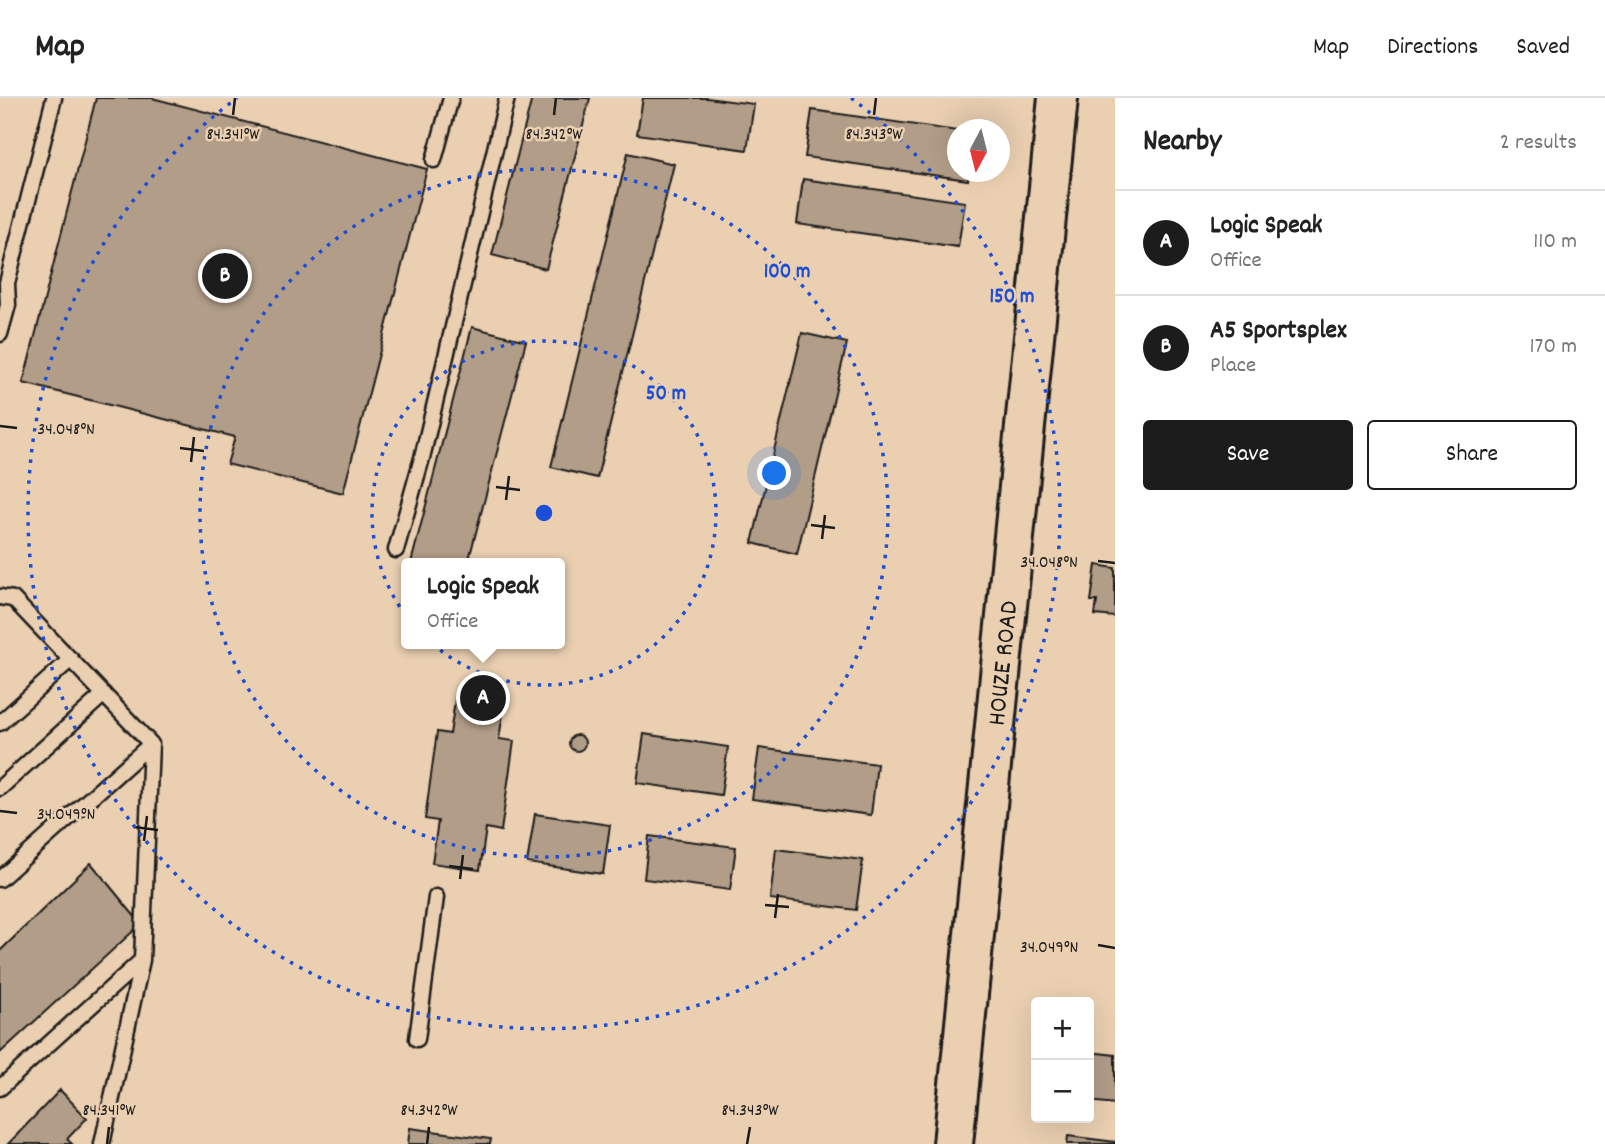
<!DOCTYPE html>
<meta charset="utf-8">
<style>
body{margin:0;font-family:Dekko,sans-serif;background:#f6f6f6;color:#222}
.controls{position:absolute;right:21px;bottom:21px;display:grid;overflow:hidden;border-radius:7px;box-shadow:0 7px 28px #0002}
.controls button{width:63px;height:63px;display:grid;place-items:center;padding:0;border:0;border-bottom:2px solid #e0e0e0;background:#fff;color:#222;font:35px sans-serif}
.compass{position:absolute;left:947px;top:21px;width:63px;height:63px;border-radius:50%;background:#fff;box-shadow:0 7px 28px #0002;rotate:187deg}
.you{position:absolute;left:775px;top:376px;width:24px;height:24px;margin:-18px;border:5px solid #fff;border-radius:50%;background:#1a73e8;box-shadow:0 0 0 10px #1a73e833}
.badge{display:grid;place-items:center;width:46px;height:46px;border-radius:50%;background:#1c1c1c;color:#fff;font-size:23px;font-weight:700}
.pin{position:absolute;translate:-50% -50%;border:4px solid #fff;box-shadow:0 2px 7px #0006}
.popup{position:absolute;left:401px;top:460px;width:164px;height:91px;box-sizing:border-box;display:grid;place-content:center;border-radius:7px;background:#fff;filter:drop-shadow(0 2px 5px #0005);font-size:23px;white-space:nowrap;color:#767676}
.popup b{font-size:26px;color:#222}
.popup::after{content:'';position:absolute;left:50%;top:100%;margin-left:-14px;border:14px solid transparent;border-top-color:#fff}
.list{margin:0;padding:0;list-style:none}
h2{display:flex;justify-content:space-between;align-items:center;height:91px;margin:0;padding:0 28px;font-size:30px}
h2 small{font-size:23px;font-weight:400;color:#767676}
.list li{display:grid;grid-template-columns:46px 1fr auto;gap:21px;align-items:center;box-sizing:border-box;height:105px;padding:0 28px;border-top:2px solid #e0e0e0}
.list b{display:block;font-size:26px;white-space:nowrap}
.list p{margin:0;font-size:23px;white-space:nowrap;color:#767676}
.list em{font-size:23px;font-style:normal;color:#767676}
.actions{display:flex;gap:14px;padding:21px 28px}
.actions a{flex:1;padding:16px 0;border:2px solid #1c1c1c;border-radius:7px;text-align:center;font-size:24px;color:#1c1c1c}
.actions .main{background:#1c1c1c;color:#fff}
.map{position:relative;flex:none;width:1115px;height:1046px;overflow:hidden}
header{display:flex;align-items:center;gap:42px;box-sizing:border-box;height:98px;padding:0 35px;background:#fff;border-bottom:2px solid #e0e0e0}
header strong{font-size:33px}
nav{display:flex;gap:38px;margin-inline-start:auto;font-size:24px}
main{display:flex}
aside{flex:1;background:#fff}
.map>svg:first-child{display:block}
.building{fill:#b19d88;stroke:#1c1c1c;stroke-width:2}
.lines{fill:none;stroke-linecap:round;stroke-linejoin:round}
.service-casing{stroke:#1c1c1c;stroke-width:19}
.primary-casing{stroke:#1c1c1c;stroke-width:44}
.service{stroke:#eacfb1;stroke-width:14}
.primary{stroke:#eacfb1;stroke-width:38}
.ticks{fill:none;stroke:#1c1c1c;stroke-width:2.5}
.ring{fill:none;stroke:#1d4ed8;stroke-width:3.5;stroke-dasharray:3.5 7}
.labels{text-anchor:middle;stroke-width:5;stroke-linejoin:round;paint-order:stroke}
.street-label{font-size:26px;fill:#1c1c1c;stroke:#eacfb1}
.ticks-label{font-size:18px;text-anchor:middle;fill:#1c1c1c;stroke:#eacfb1;stroke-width:5;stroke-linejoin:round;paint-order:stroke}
.centre{fill:#1d4ed8;stroke:#eacfb1;stroke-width:3.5}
.ring-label{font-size:21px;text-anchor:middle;font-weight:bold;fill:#1d4ed8;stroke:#eacfb1;stroke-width:5;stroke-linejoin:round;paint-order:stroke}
</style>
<header>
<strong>Map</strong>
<nav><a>Map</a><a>Directions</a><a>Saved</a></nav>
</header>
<main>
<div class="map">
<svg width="1115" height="1046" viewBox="0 0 1115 1046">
<rect width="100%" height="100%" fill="#eacfb1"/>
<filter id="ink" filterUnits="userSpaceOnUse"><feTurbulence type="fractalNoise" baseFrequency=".0143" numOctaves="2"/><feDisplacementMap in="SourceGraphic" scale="14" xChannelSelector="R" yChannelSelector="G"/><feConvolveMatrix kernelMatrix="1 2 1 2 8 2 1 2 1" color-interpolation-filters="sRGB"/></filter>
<g filter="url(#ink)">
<!-- building -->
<path class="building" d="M96 0H152L427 71 343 395 227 366 235 339 23 285Z
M532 0H590L546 171 492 157Z
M643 0H707L754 6 747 52 637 36Z
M812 12 958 33V74H969L968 82 805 59Z
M628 55 674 66 597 380 551 369Z
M803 81 965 104 958 149 797 126Z
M472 229 526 243 468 465H411Z
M802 235 847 245 797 456 752 445Z
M1096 467 1115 470V519L1095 517 1097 503H1091Z
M456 596 505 603 499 641 514 643 501 733 486 730 480 772 432 765 438 723 425 721 437 634 450 636Z
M644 636 728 649 721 697 637 685Z
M569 645a8 8 0 1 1 16 0a8 8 0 1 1-16 0Z
M759 650 877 666 871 717 752 701Z
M535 716 610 727 603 776 527 765Z
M649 738 736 749 730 792 644 781Z
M776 751 863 762 856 812 770 801Z
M91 765 141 826 0 955V853Z
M1089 954 1115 957V1006L1089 1003Z
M60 992 87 1020 67 1041 72 1046H8Z
M410 1030 491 1041 490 1046H408Z
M1068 1038 1115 1044V1046H1067Z"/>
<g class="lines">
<!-- service casing -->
<g class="service-casing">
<path id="service" d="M434 62 451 0
M0 236 8 207 7 185 54 0
M396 452 422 360 507 0
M0 499 13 501 151 646 142 862 102 1046
M0 625 71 561
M0 690 104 596
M0 781 151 646
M417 941 436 799
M0 990 142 862"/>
</g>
<!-- primary casing -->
<g class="primary-casing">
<path id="primary" d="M953 1046 1058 0"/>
</g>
<!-- service -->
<use href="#service" class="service"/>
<!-- primary -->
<use href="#primary" class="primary"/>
</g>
</g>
<!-- ticks -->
<path class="ticks" d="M233 17 235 0M554 17 556 0M874 17 876 0M0 328 17 330M180 350 204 353M191 364 194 339M496 389 520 392M506 402 509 378M811 427 835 430M822 441 825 417M1098 463 1115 465M0 713 17 715M134 729 158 732M144 743 147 718M449 768 473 771M460 781 463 757M765 807 789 809M775 820 778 796M1098 847 1115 850M107 1046 109 1029M427 1046 429 1029M747 1046 750 1029"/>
<!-- distance rings -->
<g class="ring">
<circle cx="544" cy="415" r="172"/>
<circle cx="544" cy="415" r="344"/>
<path d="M851 0A516 516 0 1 1 237 0"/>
</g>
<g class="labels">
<!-- street labels -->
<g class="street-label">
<text transform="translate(1001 565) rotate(-84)" y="9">HOUZE ROAD</text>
</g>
</g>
<g class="ticks-label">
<text x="233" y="41">84.341°W</text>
<text x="554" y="41">84.342°W</text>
<text x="874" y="41">84.343°W</text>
<text x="66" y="336">34.048°N</text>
<text x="1049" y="469">34.048°N</text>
<text x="66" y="721">34.049°N</text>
<text x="1049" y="854">34.049°N</text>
<text x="109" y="1017">84.341°W</text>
<text x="429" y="1017">84.342°W</text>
<text x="750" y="1017">84.343°W</text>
</g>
<circle cx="544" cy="415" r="10" class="centre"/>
<g class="ring-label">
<text x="787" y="179">100 m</text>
<text x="1012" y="204">150 m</text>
<text x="666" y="301">50 m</text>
</g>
</svg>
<div class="controls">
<button>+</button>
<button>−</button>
</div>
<svg class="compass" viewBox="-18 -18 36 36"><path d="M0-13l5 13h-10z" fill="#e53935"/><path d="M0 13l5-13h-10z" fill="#767676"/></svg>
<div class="you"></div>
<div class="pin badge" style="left:483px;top:600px">A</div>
<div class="popup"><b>Logic Speak</b>Office</div>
<div class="pin badge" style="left:225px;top:178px">B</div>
</div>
<aside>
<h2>Nearby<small>2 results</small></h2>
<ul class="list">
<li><span class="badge">A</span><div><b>Logic Speak</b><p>Office</p></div><em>110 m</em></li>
<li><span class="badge">B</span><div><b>A5 Sportsplex</b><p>Place</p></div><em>170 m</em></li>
</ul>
<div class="actions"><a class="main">Save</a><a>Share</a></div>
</aside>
</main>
